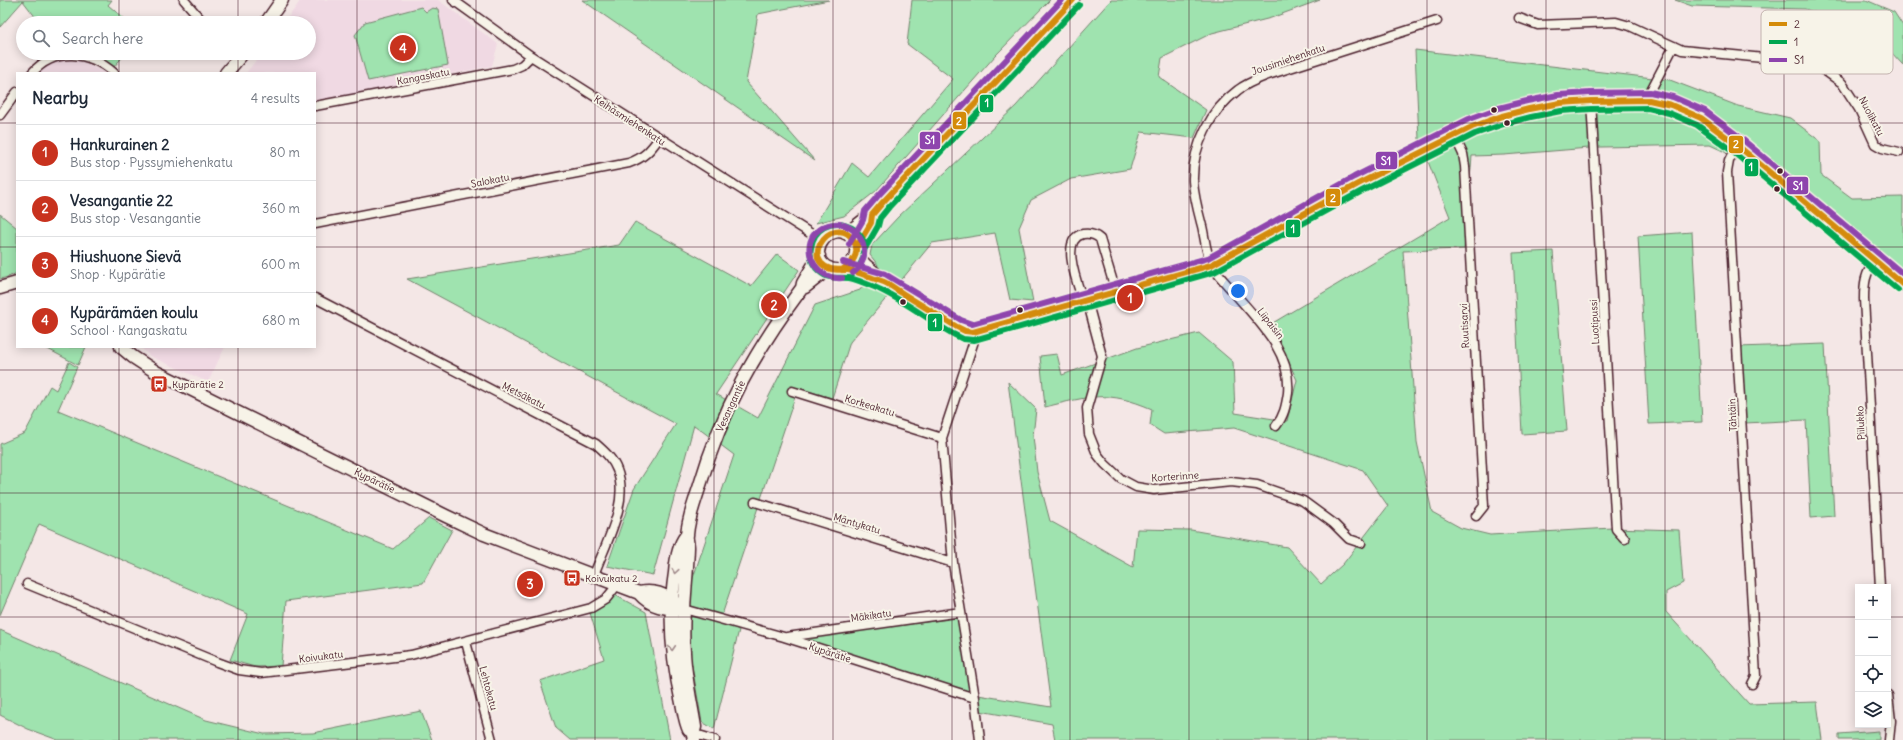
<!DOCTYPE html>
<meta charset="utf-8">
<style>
body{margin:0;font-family:Delius,sans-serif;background:#f2f2f3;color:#1f2937}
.controls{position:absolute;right:12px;bottom:12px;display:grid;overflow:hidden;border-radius:0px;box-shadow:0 2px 10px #0003}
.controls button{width:36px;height:36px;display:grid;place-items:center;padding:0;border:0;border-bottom:1px solid #e0e1e3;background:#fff;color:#1f2937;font:20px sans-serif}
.you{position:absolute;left:1238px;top:291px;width:14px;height:14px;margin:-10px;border:3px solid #fff;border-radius:50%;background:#1a73e8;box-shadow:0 0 0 6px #1a73e833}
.badge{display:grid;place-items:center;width:26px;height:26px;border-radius:50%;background:#c8321e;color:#fff;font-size:13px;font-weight:700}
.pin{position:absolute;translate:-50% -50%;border:2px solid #fff;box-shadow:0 1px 4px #0006}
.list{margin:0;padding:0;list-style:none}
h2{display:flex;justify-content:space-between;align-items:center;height:52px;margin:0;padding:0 16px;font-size:17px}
h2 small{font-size:13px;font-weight:400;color:#747a83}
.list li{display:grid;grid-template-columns:26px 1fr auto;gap:12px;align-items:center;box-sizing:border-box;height:56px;padding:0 16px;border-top:1px solid #e0e1e3}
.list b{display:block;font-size:15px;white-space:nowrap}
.list p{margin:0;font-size:13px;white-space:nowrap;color:#747a83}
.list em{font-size:13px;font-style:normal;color:#747a83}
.icon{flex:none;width:22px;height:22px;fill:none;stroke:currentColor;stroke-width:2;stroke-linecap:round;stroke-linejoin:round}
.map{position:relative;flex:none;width:1903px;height:740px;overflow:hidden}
.search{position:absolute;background:#fff;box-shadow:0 2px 10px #0003;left:16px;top:16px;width:300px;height:44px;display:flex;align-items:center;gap:10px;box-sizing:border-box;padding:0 14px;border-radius:22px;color:#747a83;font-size:15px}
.panel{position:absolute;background:#fff;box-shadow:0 2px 10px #0003;left:16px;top:72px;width:300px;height:276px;border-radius:0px}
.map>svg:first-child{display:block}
.built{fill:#f0d9e3}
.green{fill:#9fe3af;stroke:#74816d}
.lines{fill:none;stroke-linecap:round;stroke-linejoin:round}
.street-casing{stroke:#4a1f2b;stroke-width:11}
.secondary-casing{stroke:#4a1f2b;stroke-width:15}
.street{stroke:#f7f3e8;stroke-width:8}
.secondary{stroke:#f7f3e8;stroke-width:12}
.bus-1-casing{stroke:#f7f3e8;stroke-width:9}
.bus-2-casing{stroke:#f7f3e8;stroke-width:9}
.bus-3-casing{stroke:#f7f3e8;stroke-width:9}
.bus-1{stroke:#d48b09;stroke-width:6}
.bus-2{stroke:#00a651;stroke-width:6}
.bus-3{stroke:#8e44ad;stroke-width:6}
.oneway{stroke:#a0898a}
.grid{fill:none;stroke:#4a1f2b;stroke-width:1;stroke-opacity:0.55}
.bus-dot{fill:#4a1f2b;stroke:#f7f3e8;stroke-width:1.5}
.labels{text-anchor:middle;stroke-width:4;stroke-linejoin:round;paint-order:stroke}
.street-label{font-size:10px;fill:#4a1f2b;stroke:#f7f3e8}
.poi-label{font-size:10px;fill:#4a1f2b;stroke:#f7f3e8;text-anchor:start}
.key{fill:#f7f3e8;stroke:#c3b3af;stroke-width:1}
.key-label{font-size:11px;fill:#4a1f2b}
.line-badge{stroke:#f7f3e8;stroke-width:1.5}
.badge-label{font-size:11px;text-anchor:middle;font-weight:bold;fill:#fff}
</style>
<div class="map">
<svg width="1903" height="740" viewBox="0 0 1903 740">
<rect width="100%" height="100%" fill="#f4e7e6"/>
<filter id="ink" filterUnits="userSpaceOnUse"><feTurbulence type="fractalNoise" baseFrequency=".025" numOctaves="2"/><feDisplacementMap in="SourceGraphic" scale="8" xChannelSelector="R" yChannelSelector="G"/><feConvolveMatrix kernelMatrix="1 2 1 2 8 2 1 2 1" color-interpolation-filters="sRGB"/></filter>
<g filter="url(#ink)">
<!-- built -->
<path class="built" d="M301 0H438L498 44 492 66 315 101V73H246L262 53H309V23H284Z
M58 59 82 61 105 73H38L50 62Z
M140 347H225L208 382 150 356Z"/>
<!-- green -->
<path class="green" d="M0 0H112L108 5 129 23H40L23 1 0 27Z
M582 0H829L758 14 746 82 815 161Z
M912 0H1050L995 56 876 191 844 216 816 223 852 163 869 177 953 79 907 44Z
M1111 0H1320L1271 18 1212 33 1162 58 1159 77 1206 110 1194 138 1141 132 1130 169 1071 179 1031 200 1019 228 1033 302 1010 300 995 233 932 243 850 342 832 398 798 388 720 621 739 630 714 729 702 722 687 638 690 587 734 455 694 425 653 575 607 566 634 489 676 424 407 279 619 245 635 222 751 286 777 254 799 270 716 394 758 418 815 305 860 290 878 265 870 255 872 245 898 217 1016 106Z
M1675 0H1866L1894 12 1903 26V65L1876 36 1828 17 1805 9 1692 6Z
M421 7 426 12 432 8 438 9 448 65 368 81 355 35 365 22Z
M1415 50 1670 80 1738 106 1790 118 1820 141 1821 175 1852 198 1903 197V278L1854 238 1723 151 1710 145 1601 147 1504 155 1472 156 1464 249 1403 251 1417 442 1432 512 1461 528 1490 535 1612 528 1679 530 1683 583 1666 592V612L1749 704 1817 702 1822 740H1055L1052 724 980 711 978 695 1051 707 1008 382 1036 409 1033 436 1037 472 1050 521 1133 567 1137 529 1191 530 1287 547 1321 584 1343 564 1388 506 1363 470 1234 428 1164 434 1150 425 1152 409C1108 390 1090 396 1045 407L1040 356 1057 354 1062 375 1137 348 1199 333 1233 362 1235 413 1287 421 1297 380 1271 324 1450 217 1419 139Z
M72 53H126L112 69Z
M0 214 17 228V273L8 277 0 279Z
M1692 232 1702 422 1649 424 1638 236Z
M1553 251 1567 431 1522 434 1513 253Z
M1825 344 1834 516 1811 518 1806 420 1745 423 1738 347Z
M44 347H86L78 365Z
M69 362 77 367 58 410 393 549 429 518 452 530 423 583 286 601 281 666 255 667 230 660 248 614 39 524 0 615V444L25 433 50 386 56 390Z
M615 595 646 612 670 740H570L556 728 540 681 604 659 590 613 607 603Z
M958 618 971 692 799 638Z
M0 630 206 720 264 734 313 733 421 711 432 740H58L28 729 0 715Z
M1879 731V740H1839V734Z"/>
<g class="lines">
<!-- street casing -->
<g class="street-casing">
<path id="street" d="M184 0 204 23
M453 0 531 56 821 240
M1519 18 1538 25 1616 22 1630 26 1682 50 1814 63 1842 83 1859 109 1875 144 1882 148 1899 152
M230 53 238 60
M32 73C55 47 89 51 114 73
M1649 100 1651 90 1674 46
M1591 101 1616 529 1625 539
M315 106 513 69 522 65 531 56
M0 115 17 92
M1454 135 1463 154 1465 166 1484 506 1476 516
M1737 145 1729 161 1727 172 1756 676 1752 684
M315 224 629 163C643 158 650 151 659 138
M1875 261C1865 273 1864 284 1864 299L1880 587
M315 298 596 444C604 451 613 459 617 470 630 502 605 544 594 575
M1087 300 1102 356 1087 408 1089 434 1097 454 1105 464 1121 479 1136 487 1154 490 1231 482 1257 485 1303 501 1333 523 1349 539 1361 543
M1083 301C1078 285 1059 239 1083 234 1090 233 1095 234 1100 239L1116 292
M973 332 974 341 942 438 953 563 975 698 980 740
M792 391 942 438
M1276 426C1284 416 1286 406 1288 393 1292 350 1255 318 1230 288 1224 281 1217 274 1213 267 1206 256 1205 238 1202 226 1198 211 1194 197 1193 181 1192 146 1211 110 1238 90 1247 83 1258 79 1268 75L1437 21
M755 502 953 563
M27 584 217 662 239 670 261 673 411 655 591 608 606 599 618 584
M684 609 784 637 975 698
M787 637 961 612
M466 642 492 740
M1888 695 1891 721 1889 740
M693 735 702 736 715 740"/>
</g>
<!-- secondary casing -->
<g class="secondary-casing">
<path id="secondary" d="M266 23 282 0
M226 73 243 53
M845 233C856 229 861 220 871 216
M856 248 871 223 872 215 883 202 1073 0
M856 252C861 266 875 270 882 281L957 327 965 331 973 332 1211 265 1358 184 1472 127 1502 116 1529 109 1560 103 1591 101 1638 99 1649 100 1671 105 1701 118 1737 145 1903 284
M842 270 853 261C857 254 858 245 852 238 833 216 802 254 828 268 835 272 844 269 852 271 862 274 871 280 881 281
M805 287 829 268
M0 288 17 283
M121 347 133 357 156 372 446 516 484 534 639 593C651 607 666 609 684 609
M686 536C678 546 676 560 675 573 668 618 672 660 682 703 684 712 685 722 689 730
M639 593C654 590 664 594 676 603
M694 740 693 735 695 727C691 702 685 677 684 652 681 617 687 582 688 547 688 543 686 539 687 535 688 518 695 501 700 485 722 410 755 351 802 288L803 283 819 256"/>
</g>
<!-- street -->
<use href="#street" class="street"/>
<!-- secondary -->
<use href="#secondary" class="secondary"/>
<!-- bus-1 casing -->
<g class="bus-1-casing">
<path id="bus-1" d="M856 248 871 223 872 215 883 202 1073 0
M842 270C846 267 851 264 853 260 862 247 850 228 835 232 823 234 812 252 821 263 830 273 841 268 853 271 862 274 872 278 881 281 889 283 896 290 902 293 921 305 939 316 957 327L965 331 973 332 1211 265 1358 184 1472 127 1502 116 1529 109 1560 103 1591 101 1649 100 1671 105 1701 118 1737 145 1903 284"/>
</g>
<!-- bus-2 casing -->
<g class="bus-2-casing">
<path id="bus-2" d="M863 252 878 226 880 218 889 207 1079 5
M860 265C882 223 816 207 811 248 809 258 812 265 820 272 829 280 838 277 849 278 855 279 875 287 881 290 906 302 929 320 953 334L963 339 974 340 1214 272 1362 191 1475 134 1504 124 1531 117 1561 111 1591 109 1648 108 1669 113 1697 125 1732 151 1898 290"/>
</g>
<!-- bus-3 casing -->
<g class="bus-3-casing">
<path id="bus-3" d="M849 244 863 220 865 211 877 197 1062 0
M843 262 885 274 961 320 972 324 1208 258 1354 177 1469 119 1499 108 1527 101 1558 95 1590 93 1650 92 1673 97 1705 111 1742 139 1903 274
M842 278C813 281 796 241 823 227 853 212 880 253 853 273"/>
</g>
<!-- bus-1 -->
<use href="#bus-1" class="bus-1"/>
<!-- bus-2 -->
<use href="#bus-2" class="bus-2"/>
<!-- bus-3 -->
<use href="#bus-3" class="bus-3"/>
</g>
<!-- one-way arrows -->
<defs><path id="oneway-chevron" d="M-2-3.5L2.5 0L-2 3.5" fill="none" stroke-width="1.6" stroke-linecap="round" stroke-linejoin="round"/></defs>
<g class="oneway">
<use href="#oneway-chevron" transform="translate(675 571) rotate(99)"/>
<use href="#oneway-chevron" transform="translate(672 648) rotate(86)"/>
</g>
</g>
<!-- grid -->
<path class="grid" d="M119 0V23M238 0V23M357 0V740M476 0V740M595 0V740M714 0V740M833 0V740M952 0V740M1070 0V740M1189 0V740M1308 0V740M1427 0V740M1546 0V740M1665 0V740M1784 0V740M119 53V73M238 53V73M0 123H17M315 123H1903M0 247H17M315 247H1903M119 347V740M238 347V740M0 370H1903M0 493H1903M0 617H1858M1888 617H1903"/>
<!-- icons -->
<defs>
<g id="bus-square" transform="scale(0.9)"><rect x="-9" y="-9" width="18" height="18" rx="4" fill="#c8321e" stroke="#f7f3e8"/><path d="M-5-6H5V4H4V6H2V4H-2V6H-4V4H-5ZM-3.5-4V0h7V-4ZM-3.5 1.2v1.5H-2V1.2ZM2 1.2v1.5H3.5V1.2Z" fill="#fff"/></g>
</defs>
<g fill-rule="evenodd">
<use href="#bus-square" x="159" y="384"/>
<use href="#bus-square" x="572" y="578"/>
</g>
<!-- markers -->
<g class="bus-dot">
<circle cx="1494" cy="110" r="3.5"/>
<circle cx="1507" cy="123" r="3.5"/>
<circle cx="1780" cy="171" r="3.5"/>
<circle cx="1777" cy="189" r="3.5"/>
<circle cx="903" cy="302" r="3.5"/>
<circle cx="1020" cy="310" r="3.5"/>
</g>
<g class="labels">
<!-- street labels -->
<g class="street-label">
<text transform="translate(1288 59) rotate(-19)" y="4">Jousimiehenkatu</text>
<text transform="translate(423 76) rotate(-11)" y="4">Kangaskatu</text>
<text transform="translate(1872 116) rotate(62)" y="4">Nuolikatu</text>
<text transform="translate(630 120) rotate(33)" y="4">Keihäsmiehenkatu</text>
<text transform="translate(490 180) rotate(-11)" y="4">Salokatu</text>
<text transform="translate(1594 322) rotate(-93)" y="4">Luotipussi</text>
<text transform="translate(1271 323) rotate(52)" y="4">Liipaisin</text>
<text transform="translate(1464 326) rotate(-93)" y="4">Ruutisarvi</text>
<text transform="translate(524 395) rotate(27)" y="4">Metsäkatu</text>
<text transform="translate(870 405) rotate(17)" y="4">Korkeakatu</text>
<text transform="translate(730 406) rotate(-65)" y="4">Vesangantie</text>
<text transform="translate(1732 415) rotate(-93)" y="4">Tähtäin</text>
<text transform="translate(1860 423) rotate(-93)" y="4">Piilukko</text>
<text transform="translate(1175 476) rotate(-4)" y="4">Korterinne</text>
<text transform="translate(375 480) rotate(26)" y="4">Kypärätie</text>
<text transform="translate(857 523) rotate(17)" y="4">Mäntykatu</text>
<text transform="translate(871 615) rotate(-8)" y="4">Mäkikatu</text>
<text transform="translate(830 652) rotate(18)" y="4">Kypärätie</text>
<text transform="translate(321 656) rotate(-7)" y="4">Koivukatu</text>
<text transform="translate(489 688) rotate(75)" y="4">Lehtokatu</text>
</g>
<!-- poi labels -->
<g class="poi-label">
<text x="172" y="388">Kypärätie 2</text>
<text x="585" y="582">Koivukatu 2</text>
</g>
</g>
<!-- legend -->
<rect x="1761" y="10" width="132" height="64" rx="6" class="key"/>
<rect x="1769" y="22" width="18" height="4" fill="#d48b09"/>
<rect x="1769" y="40" width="18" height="4" fill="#00a651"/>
<rect x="1769" y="58" width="18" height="4" fill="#8e44ad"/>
<g class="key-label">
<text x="1794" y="28">2</text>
<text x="1794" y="46">1</text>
<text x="1794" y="64">S1</text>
</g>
<g class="line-badge">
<rect x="979" y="94" width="15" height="19" rx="4" fill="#00a651"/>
<rect x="952" y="111" width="15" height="19" rx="4" fill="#d48b09"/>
<rect x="919" y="131" width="22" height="19" rx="4" fill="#8e44ad"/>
<rect x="1728" y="135" width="16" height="19" rx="4" fill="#d48b09"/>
<rect x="1375" y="151" width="23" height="19" rx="4" fill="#8e44ad"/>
<rect x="1744" y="158" width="15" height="19" rx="4" fill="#00a651"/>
<rect x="1786" y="176" width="23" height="19" rx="4" fill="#8e44ad"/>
<rect x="1325" y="188" width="16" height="19" rx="4" fill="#d48b09"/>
<rect x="1285" y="219" width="16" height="19" rx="4" fill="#00a651"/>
<rect x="927" y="313" width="16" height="19" rx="4" fill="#00a651"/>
</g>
<g class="badge-label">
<text x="987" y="107">1</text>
<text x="959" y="125">2</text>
<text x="930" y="144">S1</text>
<text x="1736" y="148">2</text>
<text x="1386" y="165">S1</text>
<text x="1751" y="171">1</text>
<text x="1798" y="190">S1</text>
<text x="1333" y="202">2</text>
<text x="1293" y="233">1</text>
<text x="935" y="327">1</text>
</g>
</svg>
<div class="controls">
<button>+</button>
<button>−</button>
<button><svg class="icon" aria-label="locate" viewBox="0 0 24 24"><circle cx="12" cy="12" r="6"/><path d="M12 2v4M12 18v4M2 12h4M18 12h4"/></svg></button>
<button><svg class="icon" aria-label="layers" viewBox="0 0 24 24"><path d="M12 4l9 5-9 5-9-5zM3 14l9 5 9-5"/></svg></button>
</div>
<div class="you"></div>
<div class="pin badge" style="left:1130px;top:298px">1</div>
<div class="pin badge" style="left:774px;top:305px">2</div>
<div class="pin badge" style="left:530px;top:584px">3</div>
<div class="pin badge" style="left:403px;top:48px">4</div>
<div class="search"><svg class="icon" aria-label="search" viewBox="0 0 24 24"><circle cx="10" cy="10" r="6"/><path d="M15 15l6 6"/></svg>Search here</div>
<section class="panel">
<h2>Nearby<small>4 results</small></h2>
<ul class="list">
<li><span class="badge">1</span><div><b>Hankurainen 2</b><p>Bus stop · Pyssymiehenkatu</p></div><em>80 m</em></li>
<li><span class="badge">2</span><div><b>Vesangantie 22</b><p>Bus stop · Vesangantie</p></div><em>360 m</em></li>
<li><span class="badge">3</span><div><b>Hiushuone Sievä</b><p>Shop · Kypärätie</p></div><em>600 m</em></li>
<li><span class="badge">4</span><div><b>Kypärämäen koulu</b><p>School · Kangaskatu</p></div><em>680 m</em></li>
</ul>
</section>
</div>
